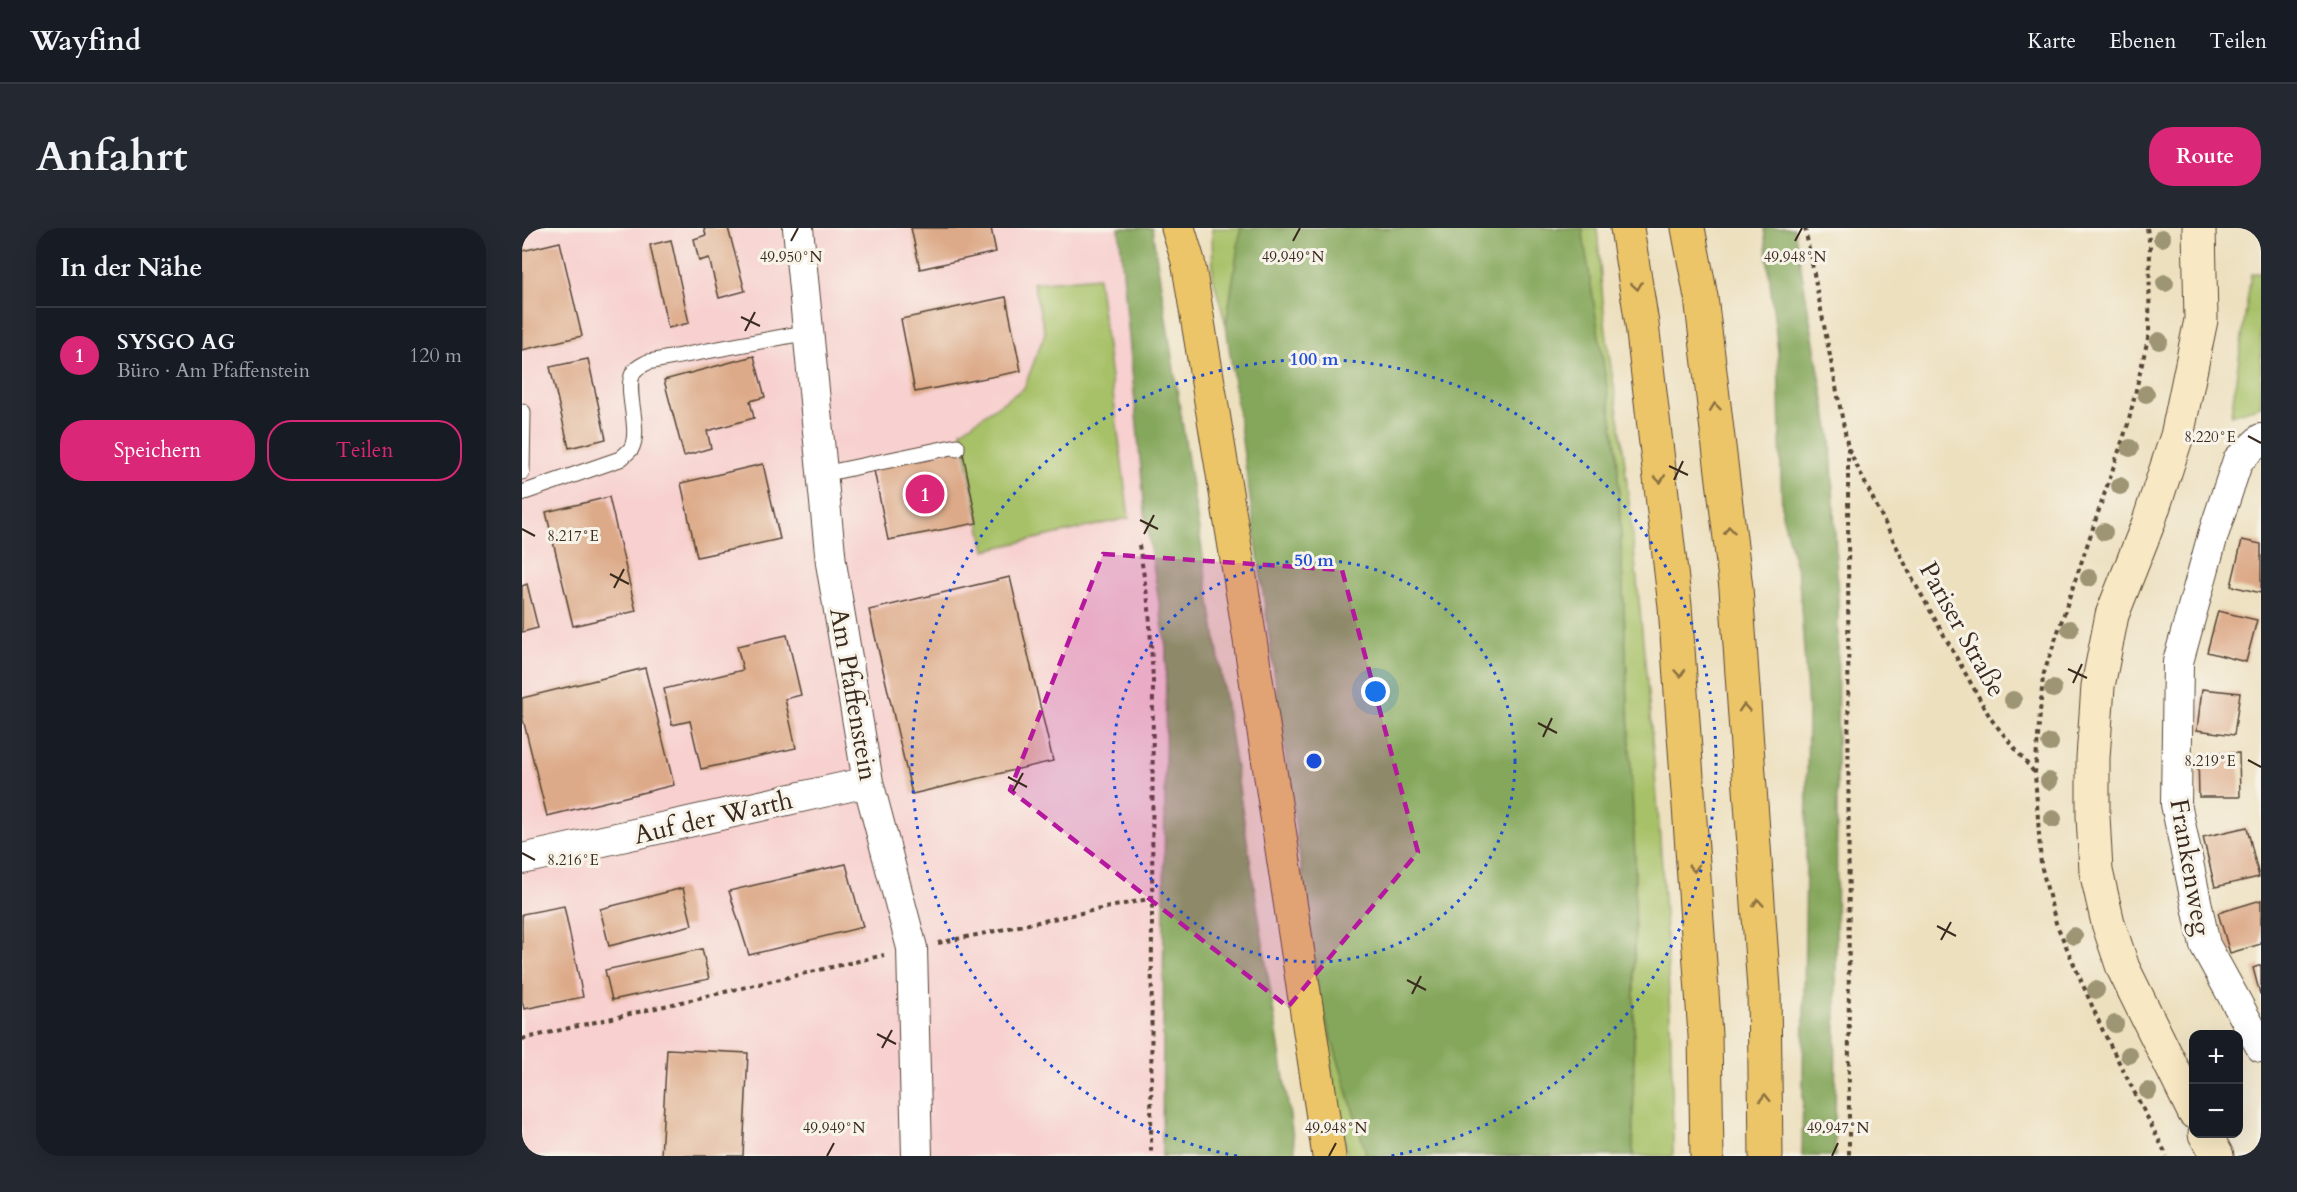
<!DOCTYPE html>
<html lang="de">
<meta charset="utf-8">
<style>
body{margin:0;font-family:Cardo,serif;background:#242831;color:#f1f3f6}
.controls{position:absolute;right:18px;bottom:18px;display:grid;overflow:hidden;border-radius:12px;box-shadow:0 6px 24px #0002}
.controls button{width:54px;height:54px;display:grid;place-items:center;padding:0;border:0;border-bottom:2px solid #363941;background:#171b24;color:#f1f3f6;font:30px sans-serif}
.you{position:absolute;left:854px;top:464px;width:21px;height:21px;margin:-15px;border:4px solid #fff;border-radius:50%;background:#1a73e8;box-shadow:0 0 0 9px #1a73e833}
.badge{display:grid;place-items:center;width:39px;height:39px;border-radius:50%;background:#db2777;color:#fff;font-size:20px;font-weight:700}
.pin{position:absolute;translate:-50% -50%;border:3px solid #fff;box-shadow:0 2px 6px #0006}
.list{margin:0;padding:0;list-style:none}
h2{display:flex;justify-content:space-between;align-items:center;height:78px;margin:0;padding:0 24px;font-size:26px}
h2 small{font-size:20px;font-weight:400;color:#9ea1a6}
.list li{display:grid;grid-template-columns:39px 1fr auto;gap:18px;align-items:center;box-sizing:border-box;height:96px;padding:0 24px;border-top:2px solid #363941}
.list b{display:block;font-size:22px;white-space:nowrap}
.list p{margin:0;font-size:20px;white-space:nowrap;color:#9ea1a6}
.list em{font-size:20px;font-style:normal;color:#9ea1a6}
.actions{display:flex;gap:12px;padding:18px 24px}
.actions a{flex:1;padding:14px 0;border:2px solid #db2777;border-radius:24px;text-align:center;font-size:21px;color:#db2777}
.actions .main{background:#db2777;color:#fff}
.map{position:relative;flex:none;width:1739px;height:928px;overflow:hidden;border-radius:24px}
header{display:flex;align-items:center;gap:36px;box-sizing:border-box;height:84px;padding:0 30px;background:#171b24;border-bottom:2px solid #363941}
header strong{font-size:28px}
nav{display:flex;gap:33px;margin-inline-start:auto;font-size:21px}
.intro{display:flex;align-items:center;justify-content:space-between;box-sizing:border-box;height:144px;padding:0 36px}
h1{margin:0;font-size:42px}
.button{padding:15px 27px;border-radius:24px;background:#db2777;color:#fff;font-size:21px;font-weight:700}
main{display:flex;gap:36px;padding:0 36px}
aside{flex:1;background:#171b24;border-radius:24px;box-shadow:0 6px 24px #0002}
.map>svg:first-child{display:block}
.built{fill:#f7d0cf}
.green{fill:#a7c168;stroke:#717643;stroke-width:1.5}
.forest{fill:#85a75c;stroke:#60683d;stroke-width:1.5}
.building{fill:#ddaa89}
.lines{fill:none;stroke-linecap:round;stroke-linejoin:round}
.lane-casing{stroke:#564536;stroke-width:17}
.street-casing{stroke:#564536;stroke-width:32}
.secondary-casing{stroke:#564536;stroke-width:35}
.highway-casing{stroke:#564536;stroke-width:35}
.path{stroke:#564536;stroke-width:4;stroke-dasharray:4.5 4.5;stroke-linecap:butt}
.lane{stroke:#fff;stroke-width:15}
.street{stroke:#fff;stroke-width:30}
.secondary{stroke:#f8e8c3;stroke-width:33}
.highway{stroke:#edc569;stroke-width:33}
.tree{fill:#9d9573}
.oneway{stroke:#8b7040}
.marked{fill:#b5179e;fill-opacity:0.2;stroke:#b5179e;stroke-width:4.5;stroke-dasharray:12 8;stroke-linejoin:round}
.ticks{fill:none;stroke:#3b2a1e;stroke-width:2}
.ring{fill:none;stroke:#1d4ed8;stroke-width:3;stroke-dasharray:3 6}
.labels{text-anchor:middle;stroke-width:6;stroke-linejoin:round;paint-order:stroke}
.street-label{font-size:26px;fill:#3b2a1e;stroke:#f7f3e8}
.ticks-label{font-size:15px;text-anchor:middle;fill:#3b2a1e;stroke:#f7f3e8;stroke-width:6;stroke-linejoin:round;paint-order:stroke}
.centre{fill:#1d4ed8;stroke:#f7f3e8;stroke-width:3}
.ring-label{font-size:18px;text-anchor:middle;font-weight:bold;fill:#1d4ed8;stroke:#f7f3e8;stroke-width:6;stroke-linejoin:round;paint-order:stroke}
</style>
<header>
<strong>Wayfind</strong>
<nav><a>Karte</a><a>Ebenen</a><a>Teilen</a></nav>
</header>
<div class="intro"><h1>Anfahrt</h1><a class="button">Route</a></div>
<main>
<aside>
<h2>In der Nähe<small></small></h2>
<ul class="list">
<li><span class="badge">1</span><div><b>SYSGO AG</b><p>Büro · Am Pfaffenstein</p></div><em>120 m</em></li>
</ul>
<div class="actions"><a class="main">Speichern</a><a>Teilen</a></div>
</aside>
<div class="map">
<svg width="1739" height="928" viewBox="0 0 1739 928">
<rect width="100%" height="100%" fill="#f7f3e8"/>
<filter id="ink" filterUnits="userSpaceOnUse"><feTurbulence type="fractalNoise" baseFrequency=".0167" numOctaves="2"/><feDisplacementMap in="SourceGraphic" scale="12" xChannelSelector="R" yChannelSelector="G"/><feConvolveMatrix kernelMatrix="1 2 1 2 8 2 1 2 1" color-interpolation-filters="sRGB"/></filter>
<filter id="wash" filterUnits="userSpaceOnUse"><feTurbulence type="fractalNoise" baseFrequency=".008" numOctaves="4" result="noise"/><feDisplacementMap in="SourceGraphic" scale="24" xChannelSelector="R" yChannelSelector="G"/><feGaussianBlur stdDeviation="1.35" result="paint"/><feColorMatrix in="noise" values="0 0 0 0 0 0 0 0 0 0 0 0 0 0 0 0 0 1.4 0 .05"/><feComposite in="paint" operator="in"/></filter>
<g filter="url(#wash)">
<rect width="100%" height="100%" fill="#ede0bf"/>
<!-- built -->
<path class="built" d="M0 0H597L623 285 644 419 640 928H0Z"/>
<!-- green -->
<path class="green" d="M690 0H719L704 97 691 49Z
M1060 0H1075C1078 34 1080 69 1084 103 1089 144 1097 186 1102 228 1127 460 1150 694 1151 928H1111L1113 633 1095 223Z
M1739 44V178L1709 187 1729 46Z
M576 49 607 290 463 322 439 203 502 160 523 105 511 55Z
M797 769 845 928H825Z"/>
<!-- forest -->
<path class="forest" d="M597 0H630L774 928H640L644 419 623 285Z
M719 0H1060L1095 223 1113 633 1111 928H845L797 769 704 97Z
M1242 0H1272L1309 212 1316 374 1313 928H1280L1286 481 1277 350 1260 287 1256 124Z"/>
<g id="blocks">
<!-- building -->
<path class="building" d="M182 0H206L223 63 197 70 187 30 177 33 172 11 184 7Z
M389 0H469L474 24 398 41Z
M149 12 167 95 146 100 128 17Z
M38 14 60 108 0 122V23Z
M484 69 499 143 393 164 379 91Z
M232 128 243 169 228 173 232 190 185 203 189 220 162 228 142 152Z
M66 131 84 211 47 220 28 139Z
M440 220 455 295 366 312 351 237Z
M241 236 258 311 175 329 159 255Z
M87 269 114 383 51 398 24 284Z
M1720 312 1739 316V365L1709 358Z
M488 349 531 533 390 566 347 382Z
M5 356 16 400 0 404V358Z
M1696 383 1735 392 1724 434 1685 424Z
M265 407 279 467 263 471 274 520 179 541 168 493 150 497 142 461 221 442 215 418Z
M123 440 152 557 25 588 0 487V470Z
M1680 461 1718 465 1712 507 1675 502Z
M1717 525 1718 569H1677L1676 526Z
M1725 599 1737 649 1693 659 1681 609Z
M324 636 341 699 227 727 207 663Z
M161 660 170 697 87 718 78 681Z
M1739 672V716L1708 725 1696 685Z
M42 678 61 769 2 781 0 772V686Z
M180 721 187 751 90 772 83 742Z
M1739 737V766H1738L1731 740Z
M145 821 226 825 221 928H139Z"/>
</g>
</g>
<g filter="url(#ink)">
<use href="#blocks" fill-opacity="0" stroke="#564536" stroke-width="1.5"/>
<g class="lines">
<!-- lane casing -->
<g class="lane-casing">
<path id="lane" d="M0 244 1 184
M301 246 435 218V221
M0 265 98 231C102 228 106 224 109 221 120 202 102 163 111 145 114 139 121 137 126 134L287 104"/>
</g>
<!-- street casing -->
<g class="street-casing">
<path id="street" d="M276 0 309 335 346 554 390 720 395 928
M1739 211 1716 232 1691 307 1656 434 1654 576 1683 717 1739 819
M0 631 346 554"/>
</g>
<!-- secondary casing -->
<g class="secondary-casing">
<path id="secondary" d="M1672 884 1601 740 1586 695 1574 643 1571 588V530L1576 458 1590 387 1626 296 1655 208 1679 92 1677 0
M1683 906 1695 928"/>
</g>
<!-- highway casing -->
<g class="highway-casing">
<path id="highway" d="M656 0 666 33 724 386 807 928
M1105 0 1120 96 1153 378 1183 807 1185 928
M1166 0 1179 69 1214 360 1242 761 1244 928"/>
</g>
<!-- path -->
<path class="path" d="M1283 0 1326 220 1391 352 1469 491 1512 544
M1625 0 1628 18 1627 106 1606 196 1521 448 1513 545 1519 637 1534 695 1581 803 1645 928
M1326 220 1327 928
M617 317 627 380 631 452 629 928
M416 715 631 670
M0 811 362 727"/>
<!-- lane -->
<use href="#lane" class="lane"/>
<!-- street -->
<use href="#street" class="street"/>
<!-- secondary -->
<use href="#secondary" class="secondary"/>
<!-- highway -->
<use href="#highway" class="highway"/>
</g>
<!-- trees -->
<g class="tree">
<circle cx="1640" cy="10" r="9"/>
<circle cx="1643" cy="55" r="9"/>
<circle cx="1637" cy="113" r="9"/>
<circle cx="1624" cy="166" r="9"/>
<circle cx="1608" cy="220" r="9"/>
<circle cx="1598" cy="258" r="9"/>
<circle cx="1582" cy="304" r="9"/>
<circle cx="1567" cy="350" r="9"/>
<circle cx="1548" cy="401" r="9"/>
<circle cx="1531" cy="461" r="9"/>
<circle cx="1491" cy="472" r="9"/>
<circle cx="1528" cy="515" r="9"/>
<circle cx="1527" cy="553" r="9"/>
<circle cx="1531" cy="591" r="9"/>
<circle cx="1552" cy="708" r="9"/>
<circle cx="1574" cy="762" r="9"/>
<circle cx="1593" cy="796" r="9"/>
<circle cx="1607" cy="827" r="9"/>
<circle cx="1626" cy="863" r="9"/>
</g>
<!-- one-way arrows -->
<defs><path id="oneway-chevron" d="M-2-3.5L2.5 0L-2 3.5" fill="none" stroke-width="1.6" stroke-linecap="round" stroke-linejoin="round" transform="scale(1.5)"/></defs>
<g class="oneway">
<use href="#oneway-chevron" transform="translate(1115 58) rotate(81)"/>
<use href="#oneway-chevron" transform="translate(1193 179) rotate(-97)"/>
<use href="#oneway-chevron" transform="translate(1138 251) rotate(83)"/>
<use href="#oneway-chevron" transform="translate(1207 302) rotate(-96)"/>
<use href="#oneway-chevron" transform="translate(1158 445) rotate(86)"/>
<use href="#oneway-chevron" transform="translate(1222 480) rotate(-94)"/>
<use href="#oneway-chevron" transform="translate(1172 640) rotate(86)"/>
<use href="#oneway-chevron" transform="translate(1236 675) rotate(-94)"/>
<use href="#oneway-chevron" transform="translate(1243 870) rotate(-91)"/>
</g>
</g>
<!-- marked area -->
<path class="marked" d="M581 326 820 342 896 624 766 779 488 562Z"/>
<!-- ticks -->
<path class="ticks" d="M269 13 276 0M771 13 778 0M1273 13 1280 0M219 89 238 98M223 103 233 84M1726 208 1739 215M1147 238 1166 247M1152 252 1161 233M618 292 636 301M0 301 13 308M622 306 632 287M88 346 107 356M92 360 102 341M1546 441 1565 450M1551 455 1560 436M1016 495 1035 505M1021 509 1030 490M1726 532 1739 539M486 549 505 559M491 563 501 545M0 625 13 632M1415 698 1434 708M1419 712 1429 694M885 752 904 762M890 766 899 748M355 806 374 816M360 820 370 802M305 928 312 915M807 928 814 915M1310 928 1316 915"/>
<!-- distance rings -->
<g class="ring">
<circle cx="792" cy="533" r="201"/>
<path d="M715 928A402 402 0 1 1 869 928"/>
</g>
<g class="labels">
<!-- street labels -->
<g class="street-label">
<text transform="translate(1441 401) rotate(61)" y="9">Pariser Straße</text>
<text transform="translate(332 466) rotate(80)" y="9">Am Pfaffenstein</text>
<text transform="translate(191 589) rotate(-13)" y="9">Auf der Warth</text>
<text transform="translate(1669 639) rotate(80)" y="9">Frankenweg</text>
</g>
</g>
<g class="ticks-label">
<text x="269" y="34">49.950°N</text>
<text x="771" y="34">49.949°N</text>
<text x="1273" y="34">49.948°N</text>
<text x="1688" y="214">8.220°E</text>
<text x="51" y="313">8.217°E</text>
<text x="1688" y="538">8.219°E</text>
<text x="51" y="637">8.216°E</text>
<text x="312" y="905">49.949°N</text>
<text x="814" y="905">49.948°N</text>
<text x="1316" y="905">49.947°N</text>
</g>
<circle cx="792" cy="533" r="9" class="centre"/>
<g class="ring-label">
<text x="792" y="137">100 m</text>
<text x="792" y="338">50 m</text>
</g>
</svg>
<div class="controls">
<button>+</button>
<button>−</button>
</div>
<div class="you"></div>
<div class="pin badge" style="left:403px;top:266px">1</div>
</div>
</main>
